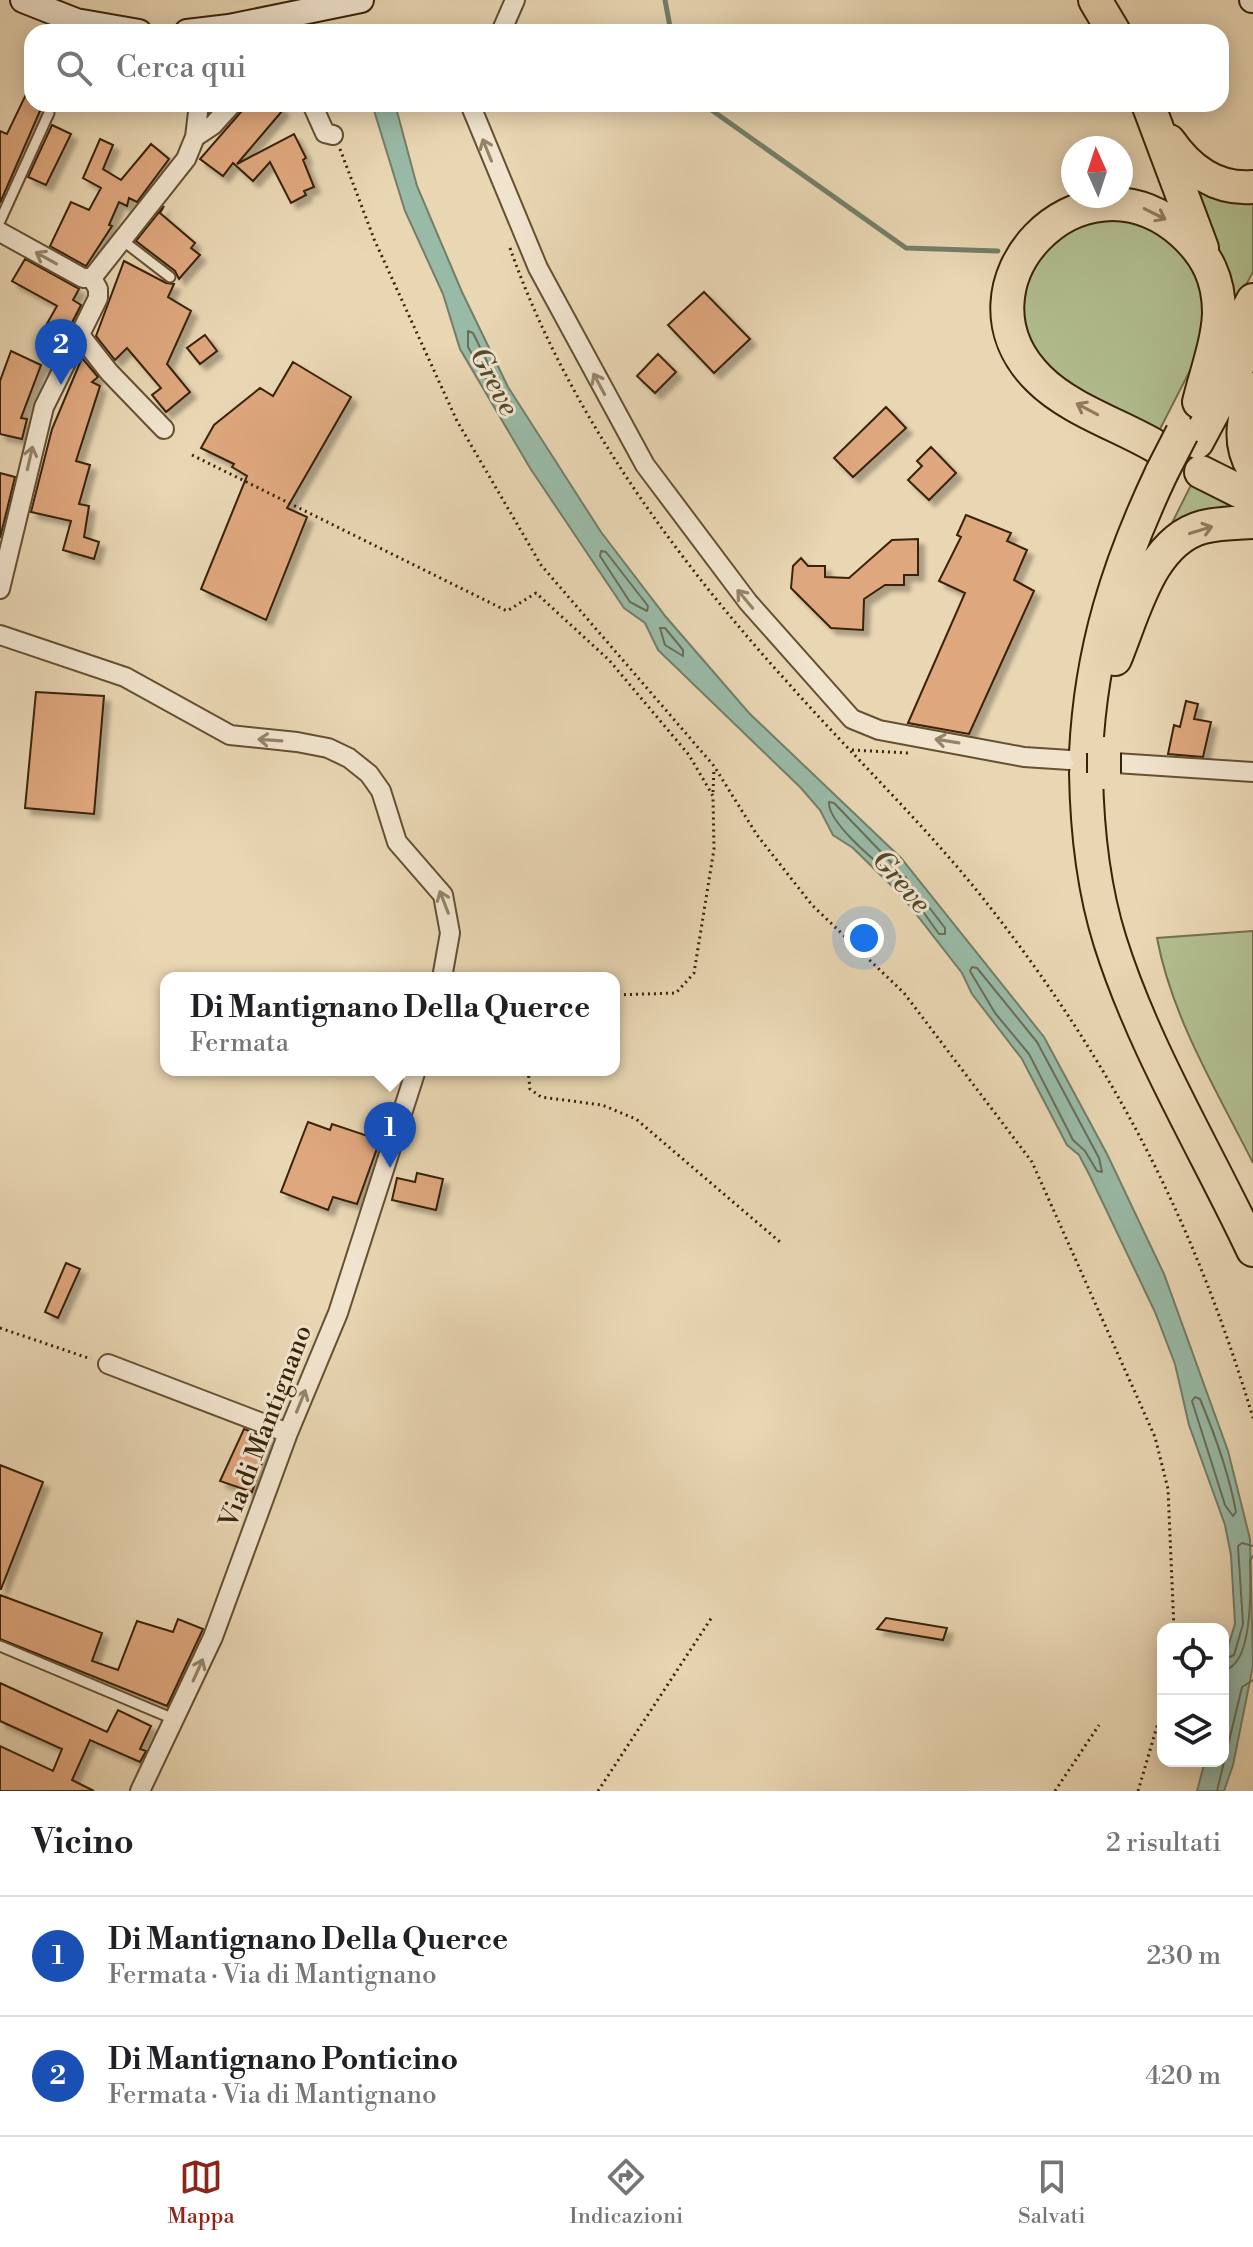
<!DOCTYPE html>
<html lang="it">
<meta charset="utf-8">
<style>
body{margin:0;font-family:"Libre Bodoni",serif;background:#f6f6f6;color:#202124}
.controls{position:absolute;right:24px;bottom:24px;display:grid;overflow:hidden;border-radius:16px;box-shadow:0 4px 20px #0003}
.controls button{width:72px;height:72px;display:grid;place-items:center;padding:0;border:0;border-bottom:2px solid #e0e0e0;background:#fff;color:#202124;font:40px sans-serif}
.compass{position:absolute;left:1061px;top:136px;width:72px;height:72px;border-radius:50%;background:#fff;box-shadow:0 4px 20px #0003;rotate:357deg}
.you{position:absolute;left:864px;top:938px;width:28px;height:28px;margin:-20px;border:6px solid #fff;border-radius:50%;background:#1a73e8;box-shadow:0 0 0 12px #1a73e833}
.badge{display:grid;place-items:center;width:52px;height:52px;border-radius:50%;background:#8f2418;color:#fff;font-size:26px;font-weight:700}
.pin{position:absolute;translate:-50% -66px;filter:drop-shadow(0 2px 4px #0008)}
.pin::after{content:'';position:absolute;top:42px;width:28px;height:24px;background:inherit;clip-path:polygon(0 0,100% 0,50% 100%)}
.popup{position:absolute;left:160px;top:972px;width:460px;height:104px;box-sizing:border-box;display:grid;place-content:center;border-radius:16px;background:#fff;filter:drop-shadow(0 2px 6px #0005);font-size:26px;white-space:nowrap;color:#757577}
.popup b{font-size:30px;color:#202124}
.popup::after{content:'';position:absolute;left:50%;top:100%;margin-left:-16px;border:16px solid transparent;border-top-color:#fff}
.list{margin:0;padding:0;list-style:none}
h2{display:flex;justify-content:space-between;align-items:center;height:104px;margin:0;padding:0 32px;font-size:34px}
h2 small{font-size:26px;font-weight:400;color:#757577}
.list li{display:grid;grid-template-columns:52px 1fr auto;gap:24px;align-items:center;box-sizing:border-box;height:120px;padding:0 32px;border-top:2px solid #e0e0e0}
.list b{display:block;font-size:30px;white-space:nowrap}
.list p{margin:0;font-size:26px;white-space:nowrap;color:#757577}
.list em{font-size:26px;font-style:normal;color:#757577}
.icon{flex:none;width:44px;height:44px;fill:none;stroke:currentColor;stroke-width:2;stroke-linecap:round;stroke-linejoin:round}
.map{position:relative;flex:none;width:1253px;height:1791px;overflow:hidden}
.search{position:absolute;background:#fff;box-shadow:0 4px 20px #0003;left:24px;right:24px;top:24px;height:88px;display:flex;align-items:center;gap:20px;box-sizing:border-box;padding:0 28px;border-radius:24px;color:#757577;font-size:30px}
.sheet{height:344px;background:#fff}
nav{display:flex;justify-content:space-around;align-items:center;box-sizing:border-box;height:112px;border-top:2px solid #e0e0e0;background:#fff;font-size:22px;color:#757577}
nav a{display:grid;justify-items:center;gap:4px}
nav .on{color:#8f2418}
.map>svg:first-child{display:block}
.green{fill:#b2bf90;stroke:#76714c;stroke-width:2}
.water{fill:#99baa7;stroke:#737e67;stroke-width:2}
.lines{fill:none;stroke-linecap:round;stroke-linejoin:round}
.shore{stroke:#696e57;stroke-width:2}
.stream{stroke:#737e67;stroke-width:5}
.building{fill:#dfa77e;stroke:#392307;stroke-width:2;filter:url(#shadow)}
.lane-casing{stroke:#655032;stroke-width:13}
.street-casing{stroke:#655032;stroke-width:22}
.secondary-casing{stroke:#392307;stroke-width:28}
.highway-casing{stroke:#392307;stroke-width:36}
.path{stroke:#392307;stroke-width:3;stroke-dasharray:2 4;stroke-linecap:butt}
.lane{stroke:#f1e4ce;stroke-width:9}
.street{stroke:#f1e4ce;stroke-width:18}
.secondary{stroke:#f1e4ce;stroke-width:24}
.highway{stroke:#e9d6b3;stroke-width:32}
.highway-bridge-casing{stroke:#392307;stroke-width:36;stroke-linecap:butt}
.highway-bridge{stroke:#e9d6b3;stroke-width:32}
.oneway{stroke:#95846a}
.oneway2{stroke:#917c5d}
.labels{text-anchor:middle;stroke-width:6;stroke-linejoin:round;paint-order:stroke}
.street-label{font-size:26px;fill:#392307;stroke:#f1e4ce}
.water-label{font-size:28px;font-style:italic;fill:#51492f;stroke:#f1e4ce}
</style>
<div class="map">
<svg width="1253" height="1791" viewBox="0 0 1253 1791">
<defs>
<filter id="shadow"><feDropShadow dx="6" dy="6" stdDeviation="2" flood-color="#0004"/></filter>
</defs>
<rect width="100%" height="100%" fill="#e9d6b3"/>
<filter id="stains"><feTurbulence type="fractalNoise" baseFrequency=".0025" numOctaves="4"/><feColorMatrix values="0 0 0 0 .2 0 0 0 0 .09 0 0 0 0 .02 0 0 0 .5 -.17"/></filter>
<radialGradient id="worn" r=".72"><stop offset=".6" stop-color="#630" stop-opacity="0"/><stop offset="1" stop-color="#630" stop-opacity=".3"/></radialGradient>
<!-- green -->
<path class="green" d="M1198 187 1253 192V272L1231 312 1193 192Z
M1115 213 1186 246 1208 301 1202 347 1157 435 1058 386 1024 346 1020 275 1052 232Z
M1195 477 1253 507 1166 535Z
M1253 931V1163C1217 1091 1172 1018 1157 938Z"/>
<!-- water -->
<path class="water" d="M372 104H395L417 186 462 292 508 387 601 532 666 617 749 713 901 858 1044 1037 1107 1154 1164 1274 1228 1451 1250 1539 1253 1666 1233 1765 1224 1791H1197L1205 1761H1223V1686L1226 1653 1235 1624 1231 1555 1225 1525 1189 1425 1175 1364 1155 1312 1090 1176 1079 1155 1067 1145 1022 1059 972 994 962 973 902 896 853 848 833 835 820 810 801 788 658 650 645 623 624 608 530 468 460 349 443 294 405 211Z"/>
<g class="lines">
<!-- shore -->
<path class="shore" d="M468 331 473 333 500 388 498 393 493 391 468 347Z
M601 551 606 552 648 606 647 611 630 602 600 556Z
M660 628H665L683 650V656L665 645Z
M829 802 834 803 908 880V885H903C885 869 827 824 829 802Z
M920 901 925 902 945 928V934H939L919 906Z
M972 967 977 968 1037 1042 1099 1158 1102 1172 1097 1171 1085 1151 1073 1140 1029 1054 995 1013 970 971Z
M1195 1397 1200 1399C1215 1435 1229 1473 1236 1512L1233 1516 1225 1505 1192 1401Z
M1223 1660 1234 1655 1243 1624 1238 1546 1242 1543 1253 1546
M1223 1670C1253 1667 1251 1588 1250 1560L1253 1556
M1217 1791 1242 1687 1253 1680"/>
<!-- stream -->
<path class="stream" d="M665 0 671 32
M703 104 906 248 998 251"/>
</g>
<!-- building -->
<path class="building" d="M32 82V104H43L0 203V131L7 134Z
M244 104H277L283 110 237 164 294 134 306 158 303 160 314 187 304 191 306 195 291 203 270 162 253 181 233 163 223 176 200 159 241 112Z
M52 125 71 134 46 185 28 177Z
M100 139 113 145 103 169 121 180 151 144 169 159 137 202 129 198 127 206 119 202 109 225 112 226 86 266 50 246 71 202 89 210 101 188 83 178Z
M164 206 160 213 195 243 191 248 200 255 179 279 175 271 136 241Z
M25 259 79 289 73 300 81 305 63 340 44 329 57 306 12 281Z
M124 261 166 283 174 284 168 297 191 311 167 364 190 392 166 412 152 395 161 388 127 348 115 360 96 336Z
M704 292 750 339 714 373 668 325Z
M205 335 217 351 200 364 187 348Z
M11 351 41 365 21 418 27 419 22 439 0 434V381Z
M658 354 676 372 655 393 637 376Z
M82 358 98 377 92 382 100 386 76 461 90 465 79 504 89 506 84 537 99 542 94 559 63 550 71 521 31 512 52 429Z
M293 362 351 397 287 508 307 517 266 620 201 589 247 476 232 467 234 464 201 448 214 425 260 388 273 396Z
M886 407 906 428 853 477 834 458Z
M931 447 956 473 929 500 908 480 922 466 917 461Z
M0 473 15 477 0 538Z
M966 515 1011 533 1007 541 1027 550 1014 580 1034 591 969 734 908 723 965 593 939 581 961 537 957 535Z
M918 539V575H904V585H885L864 599 863 630 831 628 791 588 793 566 801 558 808 566H825V577L849 578 892 540Z
M36 692 104 696 94 814 25 808Z
M1186 701 1198 704 1194 719 1211 722 1203 757 1168 754 1174 725 1180 727Z
M308 1122 330 1130 332 1124 380 1140 357 1204 333 1197 328 1210 281 1192Z
M417 1173 443 1179 436 1210 392 1200 397 1178 415 1182Z
M66 1263 80 1269 58 1318 45 1312Z
M244 1429 270 1439 252 1492 220 1481Z
M0 1465 43 1482 1 1589H0Z
M0 1595 102 1633 92 1661 118 1670 137 1621 173 1632 178 1619 203 1629 167 1706 0 1639Z
M886 1618 947 1628 943 1640 877 1629Z
M0 1683 107 1732 118 1710 151 1726 140 1749 146 1751 140 1762 90 1740 72 1780 94 1791H0V1746L53 1771 62 1749 0 1721Z"/>
<g class="lines">
<!-- lane casing -->
<g class="lane-casing">
<path id="lane" d="M0 221 49 113
M122 240 170 277
M0 1646 176 1720"/>
</g>
<!-- street casing -->
<g class="street-casing">
<path id="street" d="M501 32 515 0
M312 104 325 133 333 135
M470 104 538 268 645 465 748 602 852 719 879 730 1024 757 1253 772
M195 137 213 125 232 104
M0 232 83 278H92
M92 278 186 159 195 137 199 104
M80 335 109 372 164 429
M0 589 44 407 98 298V289L92 278
M0 635 125 677 230 735 297 742 328 748 349 758 369 774 381 791 397 842 443 895 450 933 442 978
M108 1364 288 1433
M140 1791 213 1637 288 1433 338 1313 416 1070"/>
</g>
<!-- secondary casing -->
<g class="secondary-casing">
<path id="secondary" d="M23 0 76 21 139 32
M1252 0H1253
M187 32 229 27 361 0"/>
</g>
<!-- highway casing -->
<g class="highway-casing">
<path id="highway" d="M1095 0 1114 32
M1148 104 1202 248
M1169 141C1189 170 1217 190 1253 187
M1221 361 1253 300
M1253 389C1244 417 1237 442 1253 468
M1197 442 1250 343
M1155 446C1119 425 1069 409 1039 379 945 287 1080 142 1183 233 1207 255 1219 279 1219 313 1218 342 1206 373 1199 402
M1201 472 1253 498
M1115 659C1134 614 1150 541 1203 527 1219 523 1236 523 1253 522
M1086 753C1091 649 1118 565 1162 472
M1086 773C1087 830 1093 887 1110 941 1144 1049 1205 1148 1253 1250"/>
</g>
<!-- path -->
<path class="path" d="M340 149 374 239 457 421 541 565 714 766 757 835 812 905 904 993 1032 1162 1155 1437 1168 1489 1174 1629
M510 248C567 410 674 557 789 684 851 754 919 819 978 892 1109 1056 1193 1217 1253 1418
M192 455 507 611 536 593 609 660 689 755 713 796 714 849 694 973 676 993 614 995
M852 750 908 753
M713 792 714 768
M528 1070 530 1089 541 1097 602 1105 636 1119 780 1242
M0 1328 91 1359
M598 1791 712 1617
M1055 1791 1099 1725
M1138 1791 1163 1706"/>
<!-- lane -->
<use href="#lane" class="lane"/>
<!-- street -->
<use href="#street" class="street"/>
<!-- secondary -->
<use href="#secondary" class="secondary"/>
<!-- highway -->
<use href="#highway" class="highway"/>
<!-- highway-bridge casing -->
<g class="highway-bridge-casing">
<path id="highway-bridge" d="M1162 472 1182 433
M1104 773V753"/>
</g>
<!-- highway-bridge -->
<use href="#highway-bridge" class="highway-bridge"/>
</g>
<!-- one-way arrows -->
<defs><path id="oneway-shaft" d="M-6 0H5M1.5-3L5.5 0L1.5 3" fill="none" stroke-width="1.6" stroke-linecap="round" stroke-linejoin="round" transform="scale(2)"/></defs>
<g class="oneway">
<use href="#oneway-shaft" transform="translate(487 150) rotate(-112)"/>
<use href="#oneway-shaft" transform="translate(46 258) rotate(-151)"/>
<use href="#oneway-shaft" transform="translate(599 384) rotate(-118)"/>
<use href="#oneway-shaft" transform="translate(30 458) rotate(-77)"/>
<use href="#oneway-shaft" transform="translate(745 599) rotate(-130)"/>
<use href="#oneway-shaft" transform="translate(270 740) rotate(-176)"/>
<use href="#oneway-shaft" transform="translate(947 741) rotate(-171)"/>
<use href="#oneway-shaft" transform="translate(444 902) rotate(-111)"/>
<use href="#oneway-shaft" transform="translate(301 1401) rotate(-68)"/>
<use href="#oneway-shaft" transform="translate(198 1670) rotate(-66)"/>
</g>
<g class="oneway2">
<use href="#oneway-shaft" transform="translate(1155 214) rotate(27)"/>
<use href="#oneway-shaft" transform="translate(1087 409) rotate(-152)"/>
<use href="#oneway-shaft" transform="translate(1201 530) rotate(-17)"/>
</g>
<g class="labels">
<!-- street labels -->
<g class="street-label">
<text transform="translate(265 1426) rotate(-69)" y="9">Via di Mantignano</text>
</g>
<!-- water labels -->
<g class="water-label">
<text transform="translate(495 381) rotate(62)" y="10">Greve</text>
<text transform="translate(902 881) rotate(49)" y="10">Greve</text>
</g>
</g>
<rect width="100%" height="100%" filter="url(#stains)"/>
<rect width="100%" height="100%" fill="url(#worn)"/>
</svg>
<div class="controls">
<button><svg class="icon" aria-label="locate" viewBox="0 0 24 24"><circle cx="12" cy="12" r="6"/><path d="M12 2v4M12 18v4M2 12h4M18 12h4"/></svg></button>
<button><svg class="icon" aria-label="layers" viewBox="0 0 24 24"><path d="M12 4l9 5-9 5-9-5zM3 14l9 5 9-5"/></svg></button>
</div>
<svg class="compass" viewBox="-18 -18 36 36"><path d="M0-13l5 13h-10z" fill="#e53935"/><path d="M0 13l5-13h-10z" fill="#757577"/></svg>
<div class="you"></div>
<div class="pin badge" style="left:390px;top:1168px;background:#1a4fb4">1</div>
<div class="popup"><b>Di Mantignano Della Querce</b>Fermata</div>
<div class="pin badge" style="left:61px;top:385px;background:#1a4fb4">2</div>
<div class="search"><svg class="icon" aria-label="search" viewBox="0 0 24 24"><circle cx="10" cy="10" r="6"/><path d="M15 15l6 6"/></svg>Cerca qui</div>
</div>
<section class="sheet">
<h2>Vicino<small>2 risultati</small></h2>
<ul class="list">
<li><span class="badge" style="background:#1a4fb4">1</span><div><b>Di Mantignano Della Querce</b><p>Fermata · Via di Mantignano</p></div><em>230 m</em></li>
<li><span class="badge" style="background:#1a4fb4">2</span><div><b>Di Mantignano Ponticino</b><p>Fermata · Via di Mantignano</p></div><em>420 m</em></li>
</ul>
</section>
<nav>
<a class="on"><svg class="icon" aria-label="map" viewBox="0 0 24 24"><path d="M3 6l6-2 6 2 6-2v14l-6 2-6-2-6 2zM9 4v14M15 6v14"/></svg>Mappa</a>
<a><svg class="icon" aria-label="directions" viewBox="0 0 24 24"><path d="M12 3l9 9-9 9-9-9zM9 14v-3h6M13 9l2 2-2 2"/></svg>Indicazioni</a>
<a><svg class="icon" aria-label="saved" viewBox="0 0 24 24"><path d="M7 4h10v16l-5-4-5 4z"/></svg>Salvati</a>
</nav>
